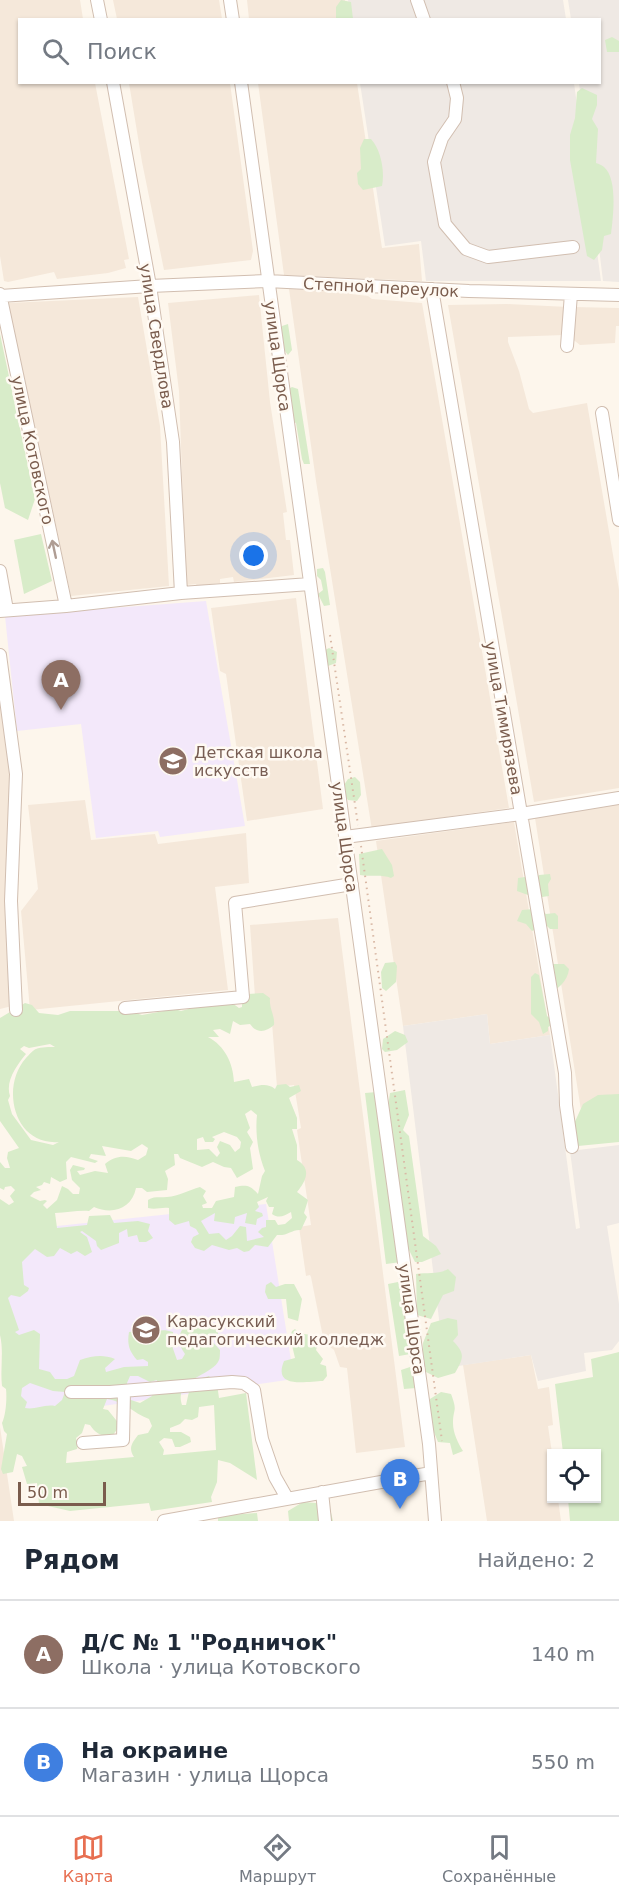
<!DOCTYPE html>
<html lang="ru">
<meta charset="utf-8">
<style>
body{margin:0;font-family:"DejaVu Sans",sans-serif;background:#f2f2f3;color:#1f2937}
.controls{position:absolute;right:18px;bottom:18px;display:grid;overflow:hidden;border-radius:0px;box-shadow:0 2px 4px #0004}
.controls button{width:54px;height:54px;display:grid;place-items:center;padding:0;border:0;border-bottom:2px solid #e0e1e3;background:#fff;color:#1f2937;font:30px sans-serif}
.scale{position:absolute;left:18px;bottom:15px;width:88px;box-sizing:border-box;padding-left:6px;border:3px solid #7a5c4d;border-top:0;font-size:16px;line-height:21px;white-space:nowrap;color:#7a5c4d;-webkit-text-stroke:4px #fffaf3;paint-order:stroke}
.you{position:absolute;left:254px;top:556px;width:21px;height:21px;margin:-15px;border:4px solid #fff;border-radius:50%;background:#1a73e8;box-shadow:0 0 0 9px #1a73e833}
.badge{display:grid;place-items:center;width:39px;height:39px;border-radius:50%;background:#e76f51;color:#fff;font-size:20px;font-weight:700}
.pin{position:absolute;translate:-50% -50px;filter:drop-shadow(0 2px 3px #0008)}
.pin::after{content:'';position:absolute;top:32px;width:21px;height:18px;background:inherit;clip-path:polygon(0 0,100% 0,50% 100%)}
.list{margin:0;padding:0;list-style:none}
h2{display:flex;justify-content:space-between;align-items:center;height:78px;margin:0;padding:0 24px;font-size:26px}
h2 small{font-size:20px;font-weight:400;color:#747a83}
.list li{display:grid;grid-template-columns:39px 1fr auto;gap:18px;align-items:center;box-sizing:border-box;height:108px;padding:0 24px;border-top:2px solid #e0e1e3}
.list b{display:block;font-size:22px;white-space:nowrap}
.list p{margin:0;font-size:20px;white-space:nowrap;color:#747a83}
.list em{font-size:20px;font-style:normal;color:#747a83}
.icon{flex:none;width:33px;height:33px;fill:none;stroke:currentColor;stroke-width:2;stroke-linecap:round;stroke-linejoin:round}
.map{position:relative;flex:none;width:619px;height:1521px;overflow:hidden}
.search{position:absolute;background:#fff;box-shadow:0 2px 4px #0004;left:18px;right:18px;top:18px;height:66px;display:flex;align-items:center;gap:15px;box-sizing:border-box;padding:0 21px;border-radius:0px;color:#747a83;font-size:22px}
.sheet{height:294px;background:#fff}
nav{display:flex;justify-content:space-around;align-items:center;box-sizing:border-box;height:84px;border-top:2px solid #e0e1e3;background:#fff;font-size:16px;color:#747a83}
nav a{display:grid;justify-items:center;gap:3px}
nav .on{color:#e76f51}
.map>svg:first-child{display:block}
.residential{fill:#f5e8da}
.industrial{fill:#efe9e4}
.education{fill:#f3e8fa}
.green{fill:#d8ecc9;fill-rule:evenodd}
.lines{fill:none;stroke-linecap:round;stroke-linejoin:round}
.minor-casing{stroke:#d1beb0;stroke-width:14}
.path{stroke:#d9b8a5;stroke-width:2;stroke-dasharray:1.5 4.5;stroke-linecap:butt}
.minor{stroke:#fff;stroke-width:12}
.oneway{stroke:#af9d94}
.labels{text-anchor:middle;stroke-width:5;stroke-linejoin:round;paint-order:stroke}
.street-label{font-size:16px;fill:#7a5c4d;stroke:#fffaf3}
.education-label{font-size:16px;fill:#785e54;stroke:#fffaf3;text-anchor:start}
</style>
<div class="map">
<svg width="619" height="1521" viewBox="0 0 619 1521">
<rect width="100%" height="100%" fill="#fdf6ec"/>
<!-- residential -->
<path class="residential" d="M0 0H80L83 19 20 20V82L95 83 129 259 124 260 126 268 108 273 57 279 54 272 8 282 4 281 0 256Z
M113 0H219L222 19H117Z
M247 0H345L348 19H249Z
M129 83H230L253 251 251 260 164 270 142 162Z
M258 83H357L382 248 419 244 422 281 284 275Z
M289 289 340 291 351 294 368 296 372 299 422 303 509 808 452 816 372 830 316 481Z
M259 295 270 402 287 512 283 513 286 540H290L294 575 234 582 233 577 220 579V583L197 586 196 584 186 585 179 391 168 303Z
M138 297 160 426 169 586 71 596 8 303Z
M507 304 568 307 564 335 508 337V342L519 371 529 409 533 413 587 403 619 590V788L534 802 448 305Z
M573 307 619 308V326H616L615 343 580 345 571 338Z
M296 598 323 809 247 821 226 674 220 671 211 608Z
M0 674 12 774V1006L0 1009Z
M85 800 91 840 155 834 158 844 246 833 249 883 215 887 228 990 30 1010 21 911 38 889 28 805Z
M619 802V1137L586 1142 535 818Z
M514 822 550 1035 490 1044 487 1014 403 1026 376 841Z
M338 918 405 1447 356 1453 347 1368 340 1367 334 1350 324 1342 311 1277 310 1275 306 1276 299 1227 311 1225 297 1130 301 1128 294 1085 277 1087 271 1010 256 1011 250 925Z
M531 1355 538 1389 549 1387 553 1425 548 1426 552 1453V1498L558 1499 561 1521H487L463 1365Z
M0 1427 14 1521H0Z"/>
<!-- industrial -->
<path class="industrial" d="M348 0H563L566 19H351Z
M568 0H619V282L603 281 579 83 600 82V20L571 19Z
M360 83H574L601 281H426L421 241 385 246Z
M487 1014 490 1044 550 1035 576 1229 580 1228 570 1151 619 1145V1223L607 1226 619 1304V1341L612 1350 584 1353 586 1371 538 1381 531 1355 445 1368 403 1026Z"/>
<!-- education -->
<path class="education" d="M206 601 245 826 160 837 158 831 96 838 81 724 17 731 5 616Z
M266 1204 294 1379 18 1418 0 1232Z"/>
<!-- green -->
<path class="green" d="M341 0 351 2 353 19 336 18V7Z
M612 37 619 41V52H607L605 40Z
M582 88 597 95V105L592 119 598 129 596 163C599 164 602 165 604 167 618 179 613 218 611 234L604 236 602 250 594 260 587 256 570 160V135L575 118 577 92Z
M364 139H371C381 150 385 171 382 186L363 190 358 184 357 173 361 169 360 148Z
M288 324 292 350 288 355C281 346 277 337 282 326Z
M0 334 35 499 28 520 5 508 0 483Z
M292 387 298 389 310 464H304L302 459 296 423 292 421 287 390Z
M41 534 52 581 24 594 14 540Z
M323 568 325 572 330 605 324 606 318 594 323 590 321 580 317 576V569Z
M329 648 337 652 336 663 328 666 323 663 325 650Z
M355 777 360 782 361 795 357 801 348 800 343 794 342 788 348 779Z
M382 849 392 865 394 876 391 878C382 874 371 877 360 875L359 854Z
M550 874 551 879 548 884 549 896 542 897 536 893 534 881 539 875Z
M525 877 530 893 528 895 517 891 518 878Z
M534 909H540L546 914 555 913 558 916V929H550L546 925 532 931 526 924 517 921 522 910Z
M552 959 553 964H564L569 969C568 981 557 990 547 995 540 981 544 972 552 959Z
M395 962 397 966 396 982 386 991 382 988 381 972 385 963Z
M535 973 539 975 547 1016 551 1019 552 1025 548 1027V1031L543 1034 539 1022 531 1014V977Z
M263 993 270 998C269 1009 275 1015 274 1025 266 1032 257 1034 250 1024L240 1025 233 1021 230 1034 220 1029 213 1030 219 1037H208C225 1046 233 1063 234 1082L249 1079 252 1087C260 1085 268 1083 275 1089L277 1085 286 1084 290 1087 299 1085 301 1091 289 1098 297 1118V1129H292L297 1145V1160C312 1169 306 1181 297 1192L308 1200 304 1213 307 1217 301 1230C292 1229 288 1236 277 1235L268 1247 255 1245 249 1251 244 1252 237 1248 229 1250 212 1245 204 1251 195 1248 191 1242 193 1237 199 1234 196 1229 190 1226 189 1221 175 1225 169 1220V1208C161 1207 156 1210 148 1208V1200C154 1196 159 1198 167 1197 179 1196 189 1190 200 1187L206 1191 203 1196 207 1203 202 1205 203 1208H212L216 1201 234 1197 235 1187C247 1184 251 1186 258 1194L262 1176 265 1171C258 1154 255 1133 257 1115L251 1110 245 1114 250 1128 247 1132 253 1142 250 1148 253 1169 237 1178 231 1168 224 1167 213 1162 202 1167 180 1158 178 1154H174L175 1165 165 1171 168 1179 167 1190 147 1192 142 1188H136C132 1209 112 1215 94 1207L89 1211C78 1210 67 1213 55 1213L57 1228 87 1225 89 1216 110 1215 114 1223 138 1221 150 1224 148 1231 153 1238 146 1242H139L137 1235 128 1237 127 1229 119 1233V1243L101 1250 97 1246 96 1241 82 1231 80 1232 87 1237 92 1252 85 1256 77 1251 71 1254 60 1248 54 1256 47 1257 35 1249 22 1262 24 1285 29 1288 28 1291 20 1297 11 1295 8 1298 19 1330 15 1332 19 1335 34 1330 40 1334 39 1369 50 1372 55 1379H67L74 1376 80 1360C93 1356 102 1354 115 1359L105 1368 106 1372 124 1367 148 1366V1362L143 1359 137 1360C129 1351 127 1344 129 1332L137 1331 145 1339C155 1331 160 1328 173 1332L174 1340 171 1343 177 1360 182 1359 185 1354C178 1344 177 1338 183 1328L209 1326 218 1329V1334L210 1339 220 1350C220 1351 220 1359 219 1360 213 1376 173 1378 182 1405H186L190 1387 198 1383 202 1378 209 1376 217 1384 219 1398 246 1393 257 1480 230 1463 218 1460 217 1482 211 1497 212 1502 151 1511 149 1503 70 1511 39 1504 37 1483 27 1484 22 1467 27 1466 22 1456 17 1454 13 1472 3 1474 1 1469 7 1434 4 1431 2 1423C6 1415 7 1398 6 1389L2 1386C0 1368 4 1352 0 1335V1199L9 1205 14 1202 10 1196 15 1190 11 1186 5 1187 4 1190 0 1188V1162L5 1168H10L7 1158 8 1152 19 1148 0 1121V1018L25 1003 32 1005 39 1013 58 1015 70 1011H129L142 1015 175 1009 181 1011 211 1003H232L239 1008 242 1007V1002L248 994ZM50 1044 55 1047C50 1047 41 1047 36 1049 33 1050 29 1055 26 1058 0 1087 14 1146 59 1142L53 1145 31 1140 12 1114 8 1100 10 1096C5 1081 17 1065 26 1054L20 1049 24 1046 29 1048ZM224 1132 237 1137 241 1142 240 1148 235 1152 230 1145 220 1141 217 1147 220 1153 217 1157 209 1149 197 1150V1139L203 1137 205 1142H213L215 1139 212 1137ZM142 1144 148 1148 146 1155 138 1160C126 1155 115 1155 105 1164L108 1173 95 1171 80 1175 77 1171 84 1170 85 1168 73 1165 70 1170 72 1180 80 1188 79 1194H73L68 1189 62 1186 57 1200 47 1209 43 1205 47 1201 45 1200 40 1201 30 1196 34 1192 41 1190 36 1187 42 1185 44 1182 50 1184 51 1177 60 1182 67 1179 66 1162 71 1157 95 1163 98 1161 89 1158 91 1154 106 1156 102 1146 131 1151ZM268 1197 266 1201 269 1207H274L272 1214C279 1219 284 1216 291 1212L292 1218 285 1224 278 1225 275 1220H266V1227L262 1228 258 1232 264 1237 247 1241 246 1227 240 1226 232 1236 226 1240 219 1233 209 1234 201 1221 215 1213 214 1221 234 1224 235 1217 247 1213 245 1223 256 1225 257 1219 263 1216 262 1213 255 1211 259 1207 257 1202ZM130 1376H138L150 1382 157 1380 152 1396 140 1403 128 1399 127 1383ZM30 1383 53 1391 65 1392 62 1400 55 1406C44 1404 35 1410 25 1408L27 1402 21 1396 22 1388ZM107 1399C124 1401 133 1413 149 1419L152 1426 148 1433 138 1435C132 1443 128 1448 134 1457L66 1463 67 1452 77 1449 78 1445 76 1438 82 1433 85 1424 90 1425C96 1434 102 1437 113 1435L120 1425 108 1410 103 1409ZM214 1405 216 1450 163 1455 164 1450 159 1442 164 1438 172 1439 175 1447H180L191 1442 190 1437 181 1432H170V1428L180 1424 185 1419 192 1420 198 1417 199 1407Z
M395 1031 405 1035 408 1042 397 1050 385 1052 382 1049 383 1039Z
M405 1090 409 1115 403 1130 409 1136 423 1236 436 1246 441 1254 422 1262H415L406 1244 401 1194 392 1188 401 1262 386 1264 365 1093 377 1092 387 1113 390 1093Z
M619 1094V1142L578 1146 573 1126 583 1104 598 1095Z
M448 1269 456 1277 454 1291 443 1295 431 1319 417 1315 416 1274C427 1272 438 1275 448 1269Z
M403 1281 416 1353 399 1356 388 1284Z
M271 1282 276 1287 285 1284H294L302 1299 298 1321 288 1318 286 1299H268L265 1292 266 1285Z
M448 1318 457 1320 458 1335 453 1341C466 1354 463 1359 455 1373L438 1378 422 1370 423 1343 431 1323Z
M295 1329 299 1333 310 1335 318 1344 316 1350 323 1359 320 1364 326 1366 327 1376 323 1381C308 1381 272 1390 284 1361L295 1358 290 1337 292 1331Z
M619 1352V1521H570L568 1499 596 1498V1454L563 1453 555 1384 593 1377 591 1359Z
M410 1367 416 1376V1388L404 1389 401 1370Z
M441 1392 451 1394C458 1412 453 1408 453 1423 453 1433 458 1443 463 1451L453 1455 450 1443 438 1442 429 1420 430 1399Z
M303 1502 329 1504 333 1521H289L288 1511Z
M257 1513 258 1521H218V1516Z"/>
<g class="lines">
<!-- minor casing -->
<g class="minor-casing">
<path id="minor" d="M97 0 101 20
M230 0 233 20
M417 0 424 20
M113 82 150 286 173 442 181 593
M241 82 429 1444 435 1521
M453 82 457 98 455 119 442 138 434 162 445 224 466 249 488 257 573 247
M432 289 565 1073 566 1105 572 1147
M0 294 66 606
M0 296 150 286 267 281 469 291 619 295
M567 346 571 294
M602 413 619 520
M0 571 7 610
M0 611 66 606 181 593 310 584
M0 655 16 774 11 901 16 1010
M345 837 521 814 619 798
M125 1008 243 997 235 903 352 884
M71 1392H110L232 1382 244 1383 254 1390 262 1439 275 1477 287 1498
M83 1443 123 1440 124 1391
M322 1492 325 1521
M164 1521 431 1473"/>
</g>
<!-- path -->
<path class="path" d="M330 635 358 825
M361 846 442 1441"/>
<!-- minor -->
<use href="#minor" class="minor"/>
</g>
<!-- one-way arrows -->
<defs><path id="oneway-shaft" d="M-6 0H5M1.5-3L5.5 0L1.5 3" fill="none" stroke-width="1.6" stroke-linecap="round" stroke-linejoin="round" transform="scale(1.5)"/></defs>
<use class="oneway" href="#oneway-shaft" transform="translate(54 549) rotate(-102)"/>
<!-- icons -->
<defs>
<g id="school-disc" transform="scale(1.5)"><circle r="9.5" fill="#8d6e63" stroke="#fffaf3"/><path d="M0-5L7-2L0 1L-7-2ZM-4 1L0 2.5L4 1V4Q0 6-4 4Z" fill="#fff"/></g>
<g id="university-disc" transform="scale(1.5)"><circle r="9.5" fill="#8d6e63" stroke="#fffaf3"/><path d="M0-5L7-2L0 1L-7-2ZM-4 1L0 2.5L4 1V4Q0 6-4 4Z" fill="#fff"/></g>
</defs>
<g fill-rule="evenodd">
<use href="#school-disc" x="173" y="761"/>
<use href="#university-disc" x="146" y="1330"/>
</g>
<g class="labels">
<!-- street labels -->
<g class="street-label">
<text transform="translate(381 287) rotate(3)" y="6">Степной переулок</text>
<text transform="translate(157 336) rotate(81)" y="6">улица Свердлова</text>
<text transform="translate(278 356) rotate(82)" y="6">улица Щорса</text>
<text transform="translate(33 450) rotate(78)" y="6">улица Котовского</text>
<text transform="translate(504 718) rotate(80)" y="6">улица Тимирязева</text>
<text transform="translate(345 837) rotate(82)" y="6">улица Щорса</text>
<text transform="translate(412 1319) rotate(82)" y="6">улица Щорса</text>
</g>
<!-- education labels -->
<g class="education-label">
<text x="194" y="758">Детская школа<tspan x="194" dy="18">искусств</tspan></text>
<text x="167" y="1327">Карасукский<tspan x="167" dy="18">педагогический колледж</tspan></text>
</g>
</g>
</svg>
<div class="controls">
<button><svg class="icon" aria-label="locate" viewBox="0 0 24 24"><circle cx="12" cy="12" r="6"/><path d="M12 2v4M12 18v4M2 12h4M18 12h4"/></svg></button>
</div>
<div class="scale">50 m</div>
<div class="you"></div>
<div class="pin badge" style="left:61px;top:710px;background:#8d6e63">A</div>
<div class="pin badge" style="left:400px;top:1509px;background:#3f7fe0">B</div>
<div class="search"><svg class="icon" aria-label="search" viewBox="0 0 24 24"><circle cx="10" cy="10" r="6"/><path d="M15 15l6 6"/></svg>Поиск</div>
</div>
<section class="sheet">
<h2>Рядом<small>Найдено: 2</small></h2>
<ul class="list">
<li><span class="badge" style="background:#8d6e63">A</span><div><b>Д/С № 1 &quot;Родничок&quot;</b><p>Школа · улица Котовского</p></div><em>140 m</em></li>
<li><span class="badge" style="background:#3f7fe0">B</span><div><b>На окраине</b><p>Магазин · улица Щорса</p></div><em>550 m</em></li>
</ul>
</section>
<nav>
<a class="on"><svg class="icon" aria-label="map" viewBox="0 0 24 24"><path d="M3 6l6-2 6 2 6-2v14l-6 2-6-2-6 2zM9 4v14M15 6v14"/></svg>Карта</a>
<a><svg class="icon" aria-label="directions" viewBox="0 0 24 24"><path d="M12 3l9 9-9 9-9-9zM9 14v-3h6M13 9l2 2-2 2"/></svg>Маршрут</a>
<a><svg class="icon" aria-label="saved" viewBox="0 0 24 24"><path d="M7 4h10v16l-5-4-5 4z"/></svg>Сохранённые</a>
</nav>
